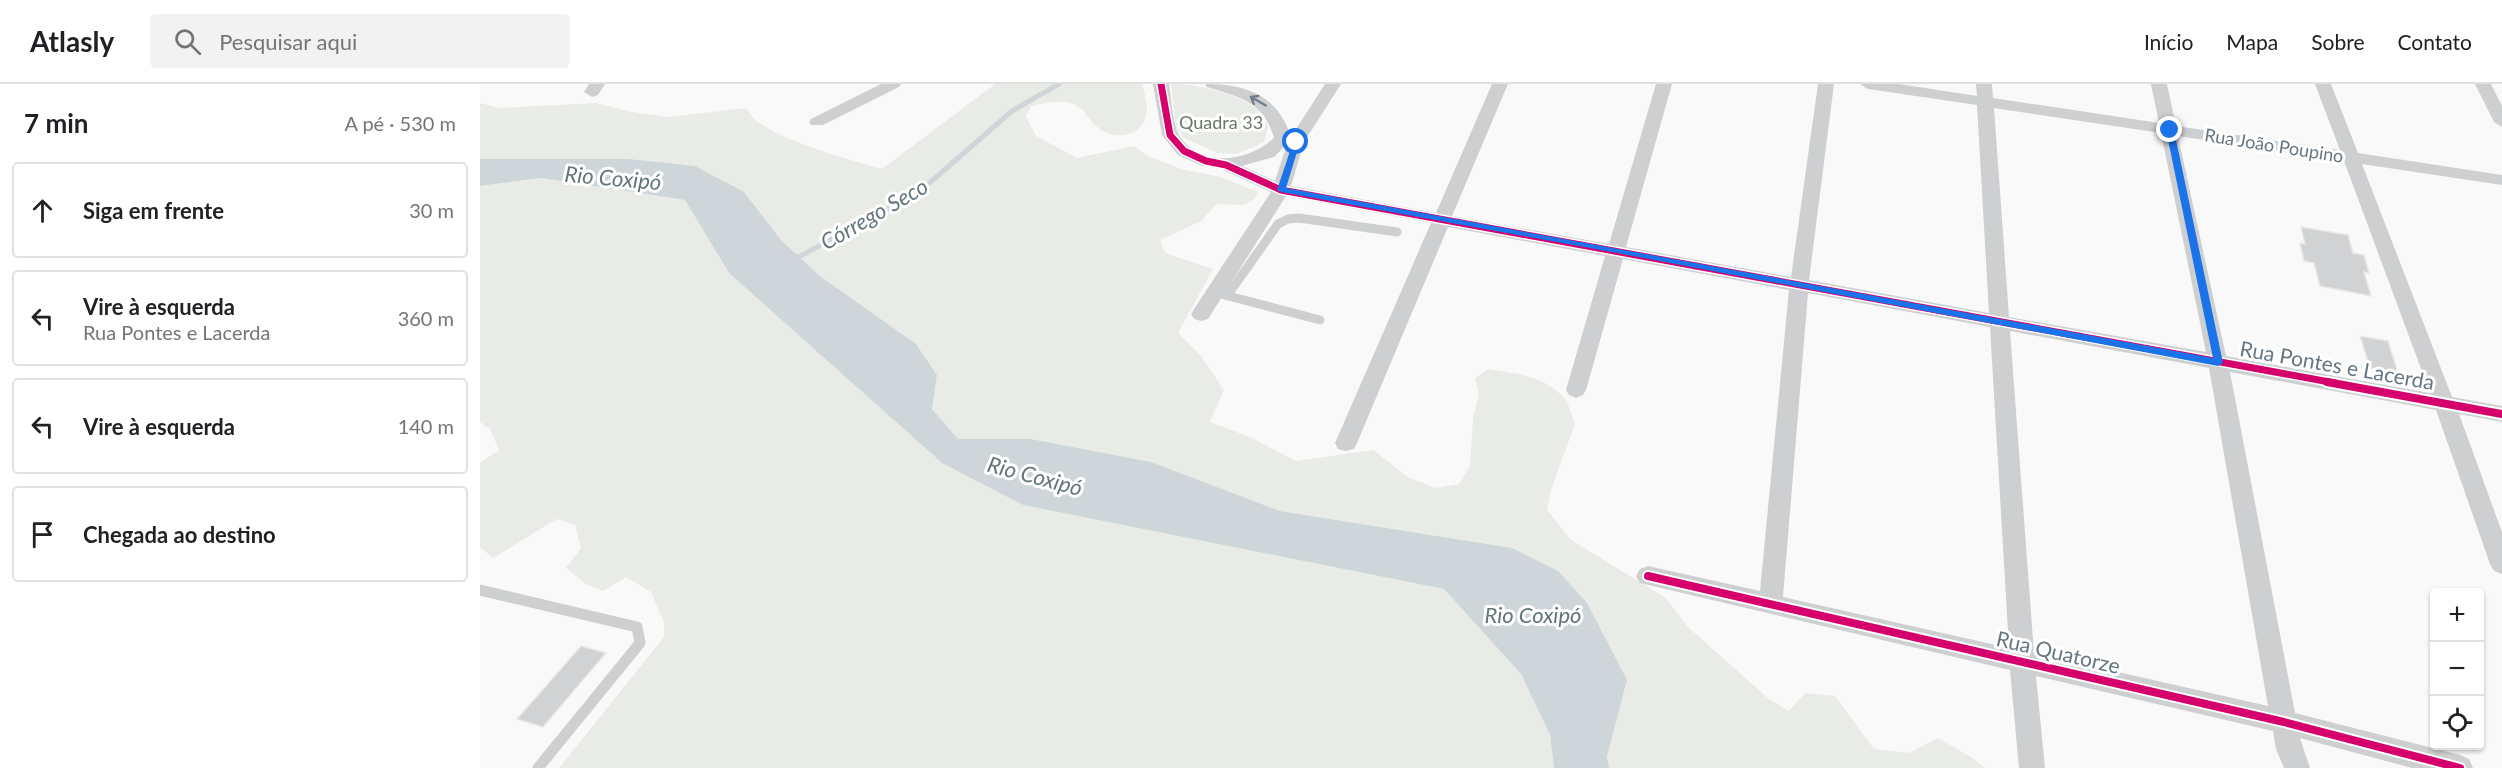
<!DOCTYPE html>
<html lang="pt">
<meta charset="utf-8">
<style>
body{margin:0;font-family:Lato,sans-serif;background:#f2f2f2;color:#202124}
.controls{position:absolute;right:18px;bottom:18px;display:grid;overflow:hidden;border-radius:6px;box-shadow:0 2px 4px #0004}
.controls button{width:54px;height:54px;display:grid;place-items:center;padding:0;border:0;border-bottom:2px solid #e0e0e0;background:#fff;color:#202124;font:30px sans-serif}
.stop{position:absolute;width:18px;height:18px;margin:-14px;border:4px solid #1a73e8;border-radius:50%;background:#fff}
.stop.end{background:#1a73e8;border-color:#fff;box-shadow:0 2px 6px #0008}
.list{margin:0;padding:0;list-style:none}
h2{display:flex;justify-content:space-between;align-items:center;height:78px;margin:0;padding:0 24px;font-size:26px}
h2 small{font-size:20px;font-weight:400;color:#757577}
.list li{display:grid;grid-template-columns:39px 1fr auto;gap:18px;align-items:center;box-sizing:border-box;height:96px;margin:0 12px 12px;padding:0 12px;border:2px solid #e0e0e0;border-radius:6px}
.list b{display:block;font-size:22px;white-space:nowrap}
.list p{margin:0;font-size:20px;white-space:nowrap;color:#757577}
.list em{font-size:20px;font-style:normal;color:#757577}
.icon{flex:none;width:33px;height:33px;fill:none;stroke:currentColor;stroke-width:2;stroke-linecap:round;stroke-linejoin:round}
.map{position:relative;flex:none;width:2022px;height:684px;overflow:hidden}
header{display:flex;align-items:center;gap:36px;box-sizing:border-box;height:84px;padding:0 30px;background:#fff;border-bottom:2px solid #e0e0e0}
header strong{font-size:28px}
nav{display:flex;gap:33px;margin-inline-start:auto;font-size:21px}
.search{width:420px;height:54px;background:#f2f2f2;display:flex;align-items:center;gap:15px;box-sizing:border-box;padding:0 21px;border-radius:6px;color:#757577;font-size:22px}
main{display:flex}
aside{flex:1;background:#fff}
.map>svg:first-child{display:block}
.green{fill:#e8ebe6}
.water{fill:#ced6d9}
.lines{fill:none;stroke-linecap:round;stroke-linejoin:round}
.stream{stroke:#ced6d9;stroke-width:5}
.building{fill:#d0d2d3;stroke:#e8e8e8;stroke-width:1.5}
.service-far1{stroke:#cecfd0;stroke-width:9}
.service{stroke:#cecfd0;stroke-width:11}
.minor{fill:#cecfd0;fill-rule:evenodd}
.cycleway-far1-casing{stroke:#fff;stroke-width:10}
.cycleway-casing{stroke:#fff;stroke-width:12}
.cycleway-far1{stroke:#d6006c;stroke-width:7}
.cycleway{stroke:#d6006c;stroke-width:8}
.oneway{stroke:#707f8b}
.route{fill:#1a73e8}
.labels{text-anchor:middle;stroke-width:6;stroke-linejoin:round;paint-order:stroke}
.far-park-label{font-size:18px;fill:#687a64;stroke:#fff}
.far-street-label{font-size:18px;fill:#657683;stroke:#fff}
.street-label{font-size:21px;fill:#657683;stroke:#fff}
.water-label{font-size:22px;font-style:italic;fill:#60757c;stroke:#fff}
</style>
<header>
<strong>Atlasly</strong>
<div class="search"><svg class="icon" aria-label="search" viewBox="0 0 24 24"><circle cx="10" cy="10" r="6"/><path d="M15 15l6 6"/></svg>Pesquisar aqui</div>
<nav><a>Início</a><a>Mapa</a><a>Sobre</a><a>Contato</a></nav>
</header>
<main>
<aside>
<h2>7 min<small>A pé · 530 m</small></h2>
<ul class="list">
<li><svg class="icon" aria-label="ahead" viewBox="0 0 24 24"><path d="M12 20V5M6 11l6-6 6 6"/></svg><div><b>Siga em frente</b></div><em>30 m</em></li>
<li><svg class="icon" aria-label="left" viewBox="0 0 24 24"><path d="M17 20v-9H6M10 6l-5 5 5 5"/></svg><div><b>Vire à esquerda</b><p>Rua Pontes e Lacerda</p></div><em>360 m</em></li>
<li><svg class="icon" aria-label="left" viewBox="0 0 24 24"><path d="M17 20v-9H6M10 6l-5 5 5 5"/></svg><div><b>Vire à esquerda</b></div><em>140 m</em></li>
<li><svg class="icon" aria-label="arrive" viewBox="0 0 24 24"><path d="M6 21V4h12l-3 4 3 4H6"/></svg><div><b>Chegada ao destino</b></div></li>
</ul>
</aside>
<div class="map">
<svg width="2022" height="684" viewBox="0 0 2022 684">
<rect width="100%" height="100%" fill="#f9f9f9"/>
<!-- green -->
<path class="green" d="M515 0H662C666 15 672 32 659 44 647 55 628 53 616 42 607 34 606 25 593 20 579 15 564 19 551 22L546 32 556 52 597 74 654 62 668 72 701 85 741 93 778 108 775 115 764 121 737 120 721 137 680 156 685 169 733 185 698 249 720 271 744 306 730 338 772 354 816 377 893 366 928 393 955 404 979 400 990 382 993 334 999 311 995 294 1008 285C1036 290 1064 291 1084 314 1089 320 1092 332 1095 340L1071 406 1067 426 1091 456 1186 514 1208 543 1289 615 1309 627 1325 609 1355 612 1394 665 1429 669 1458 654 1491 673 1505 684H1129L1127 674 1147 596 1032 464 800 427 671 378 551 355H478L452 325 457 291 436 260 340 192 301 156 264 108 148 75H0V19L19 24 116 19 152 28 189 33 266 24C269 28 273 35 278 38 306 58 367 75 402 85Z
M691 0C716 0 759 9 779 27 783 31 785 38 788 43L784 58 756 70 738 69 704 54 696 43Z
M61 94 205 116 249 189 462 379 543 421 964 505 1041 590 1070 651 1074 684H79L184 553V538L171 508 146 493 123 507 106 500 86 484 101 464 95 441 77 435 13 474 0 463V379L19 366 10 345 0 338V102Z"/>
<!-- water -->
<path class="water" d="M0 75H148L215 82 264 108 301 156 340 192 436 260 457 291 452 325 478 355H551L671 378 800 427 1032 464 1078 487 1107 519 1147 596 1127 673 1129 684H1074L1070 651 1041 590 964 505 543 421 462 379 249 189 205 116 61 94 0 102Z"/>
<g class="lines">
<!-- stream -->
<path class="stream" d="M313 176 439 108 532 27 579 0"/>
</g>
<!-- building -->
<path class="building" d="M1821 143 1868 151 1873 169 1884 171 1889 189 1884 188 1891 212 1840 202 1834 179 1824 177 1820 159 1825 160Z
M1880 252 1908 257 1918 289 1890 284Z
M101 562 126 569 63 643 37 635Z"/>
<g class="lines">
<!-- service-far1 -->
<path class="service-far1" d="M741 210 840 236
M747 212 798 140 808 135 819 134 917 148"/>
<!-- service -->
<path class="service" d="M0 506 157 543 160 559 58 684"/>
<!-- minor -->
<path class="minor" d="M109 0H125L118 11 112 13 104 8Z
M401 0H421L419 3 343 41H331L329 38 331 35Z
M673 0H689C691 13 693 40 699 51 720 86 770 77 794 54 784 18 760 13 727 3L725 0C766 0 798 11 811 53L845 0H861L824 58 811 102 956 129 1012 0H1028L972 132 1129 160 1176 0H1192L1146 163 1311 193 1338 0H1354L1329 196 1509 229 1497 21 1388 5 1380 0H1419L1497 12 1496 0H1512L1513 14 1679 39 1671 0H1687L1696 42 1860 66 1835 0H1851L1878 69 2022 91V101L1882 80 1972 313 2022 322V338L1979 330 2022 448V490L2014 487 2010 480 1956 326 1750 288 1815 629 1980 671 1989 675 1993 684H1932L1820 654 1830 684H1804L1796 665 1793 647 1556 592 1565 684H1539L1530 586 1160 499 1156 492 1160 485 1168 482 1280 507 1309 206 1143 175 1106 306 1103 311 1096 314 1089 311 1086 306 1125 172 968 143 877 359 874 365 866 367 858 365 855 359 951 139 806 112 728 235 721 237 714 235 711 230 714 225 791 108 741 85 720 81 698 71 682 51ZM1514 24 1681 49 1726 268 1529 233ZM1698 52 1864 77 1950 309 1746 272ZM807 60 795 97 762 82 794 73ZM1328 209 1510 243 1529 564 1303 513ZM1530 247 1729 284 1788 622 1554 569Z
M1995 0H2011L2022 22V43L2014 38Z"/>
<!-- cycleway-far1 casing -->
<g class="cycleway-far1-casing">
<path id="cycleway-far1" d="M681 0 690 51 704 67 726 77 746 81 801 106 1855 299"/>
</g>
<!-- cycleway casing -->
<g class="cycleway-casing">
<path id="cycleway" d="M1847 298 2022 330
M1168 492 1804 638 1980 684"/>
</g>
<!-- cycleway-far1 -->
<use href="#cycleway-far1" class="cycleway-far1"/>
<!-- cycleway -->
<use href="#cycleway" class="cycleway"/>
</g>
<!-- one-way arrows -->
<defs><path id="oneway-shaft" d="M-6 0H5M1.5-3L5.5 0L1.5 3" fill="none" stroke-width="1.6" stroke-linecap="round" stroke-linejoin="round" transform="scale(1.5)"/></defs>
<use class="oneway" href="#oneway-shaft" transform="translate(778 17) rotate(-150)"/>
<!-- route -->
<path class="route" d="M1690 44 1694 46 1743 279 1738 282 1137 169 801 108 797 106 813 58 816 56 820 58 806 104 1733 274 1686 46Z"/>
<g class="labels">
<!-- far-park labels -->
<g class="far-park-label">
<text x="741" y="45">Quadra 33</text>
</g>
<!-- far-street labels -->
<g class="far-street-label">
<text transform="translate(1794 62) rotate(9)" y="6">Rua João Poupino</text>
</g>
<!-- street labels -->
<g class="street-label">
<text transform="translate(1857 282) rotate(10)" y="7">Rua Pontes e Lacerda</text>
<text transform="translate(1578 569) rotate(13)" y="7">Rua Quatorze</text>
</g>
<!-- water labels -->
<g class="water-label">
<text transform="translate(133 94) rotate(5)" y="8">Rio Coxipó</text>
<text transform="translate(394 130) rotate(-30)" y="8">Córrego Seco</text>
<text transform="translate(555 392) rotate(15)" y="8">Rio Coxipó</text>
<text x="1053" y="539">Rio Coxipó</text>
</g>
</g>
</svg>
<div class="controls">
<button>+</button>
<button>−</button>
<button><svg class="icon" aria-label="locate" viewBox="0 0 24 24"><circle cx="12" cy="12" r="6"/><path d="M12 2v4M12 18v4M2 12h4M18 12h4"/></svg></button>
</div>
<div class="stop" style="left:816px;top:58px"></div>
<div class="stop end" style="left:1690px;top:46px"></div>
</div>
</main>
